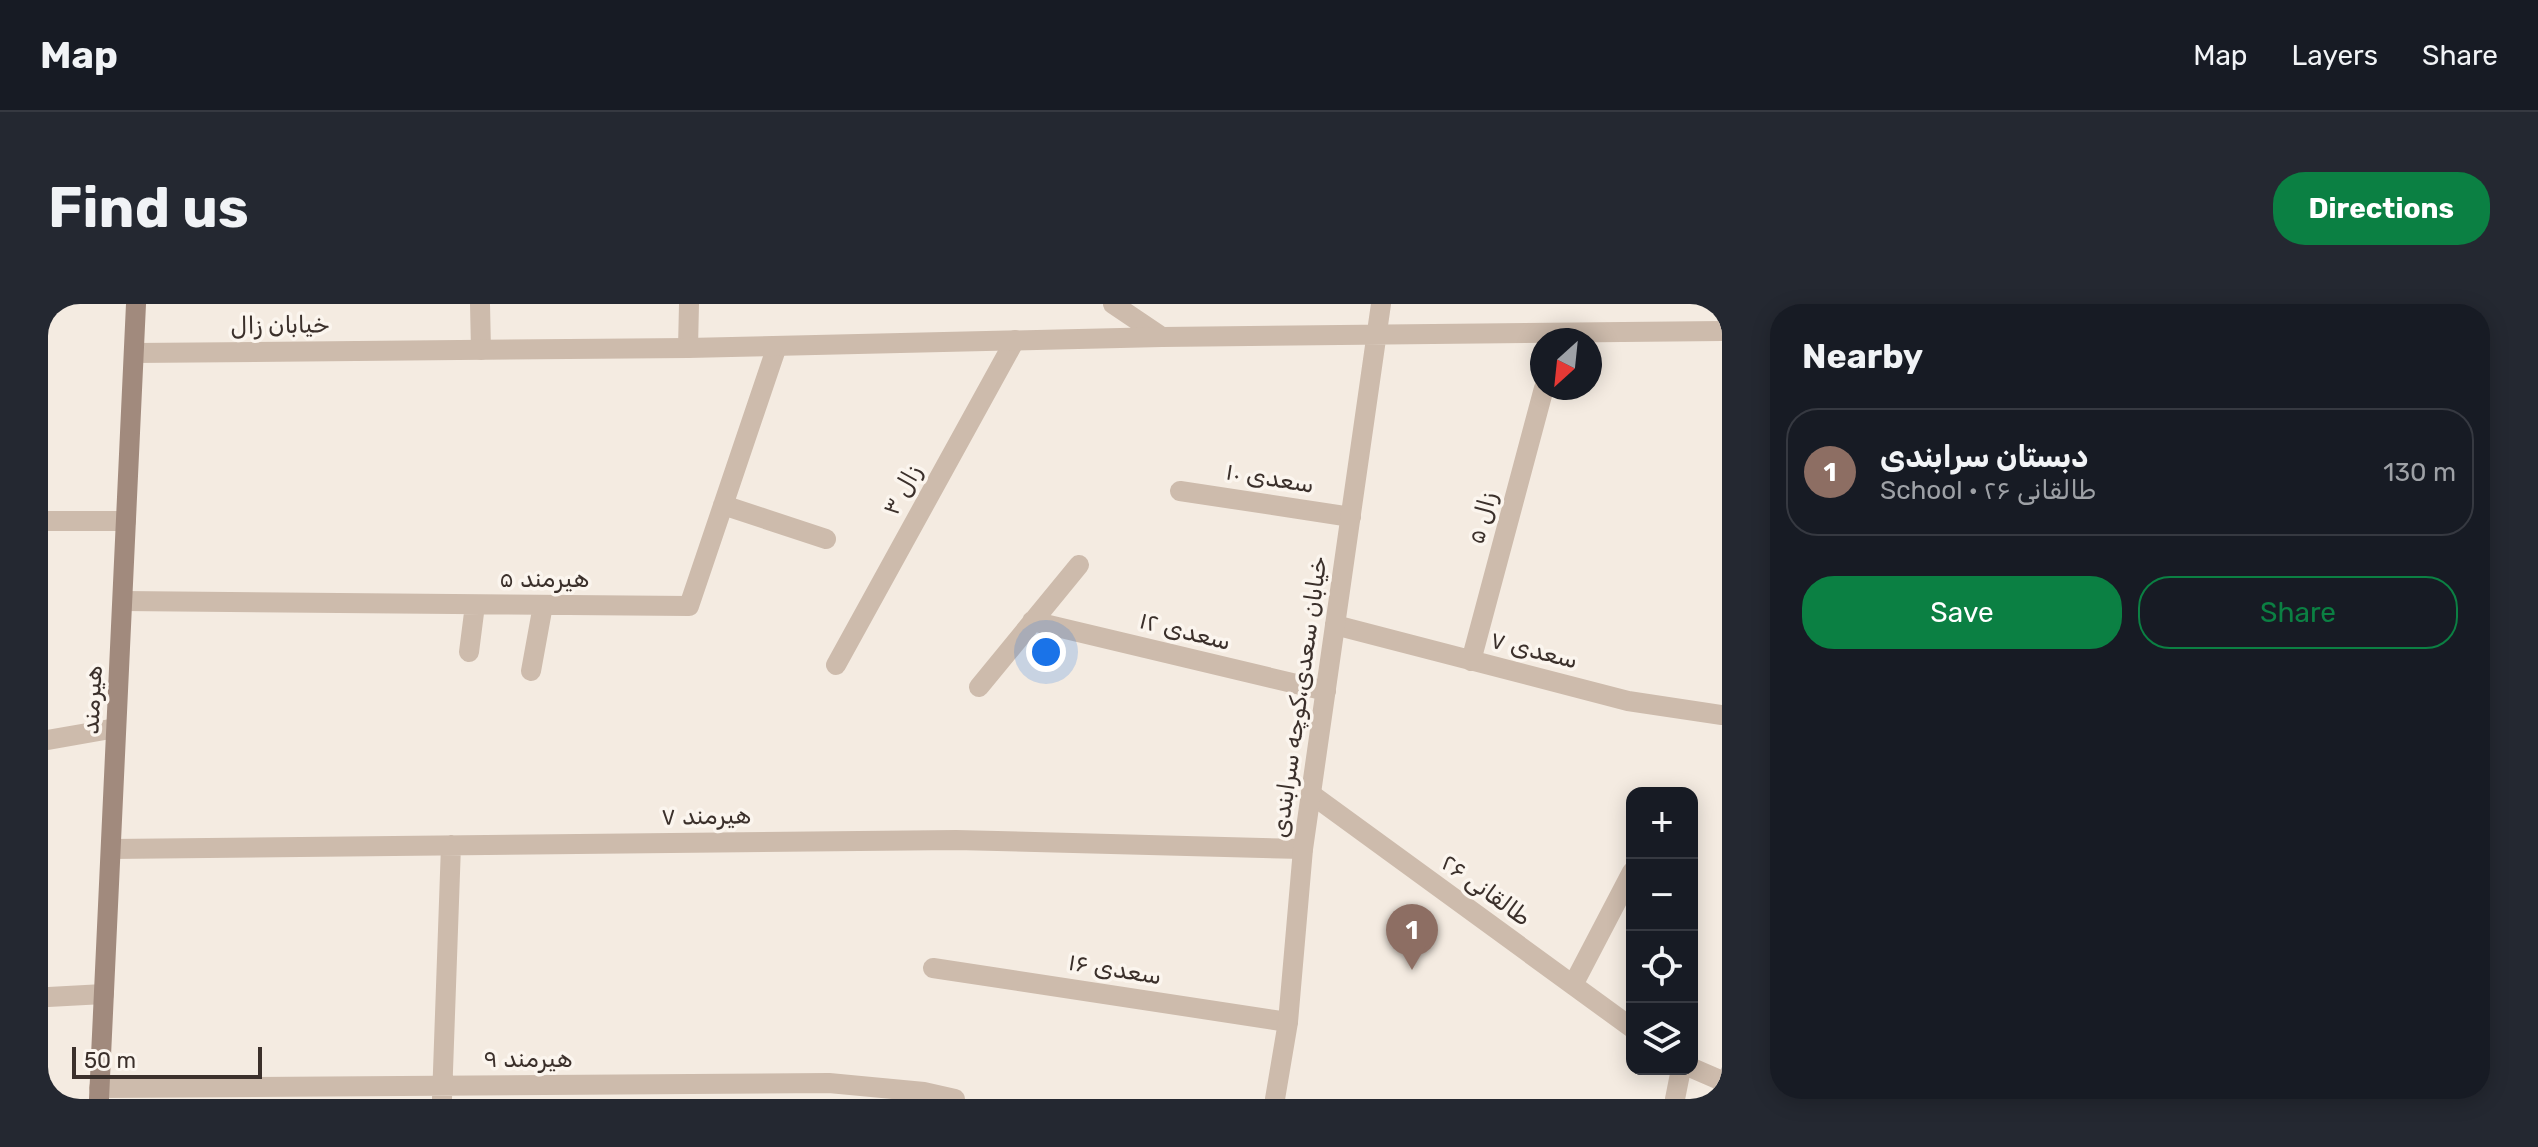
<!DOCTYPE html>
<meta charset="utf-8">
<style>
body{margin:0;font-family:Rubik,"Noto Naskh Arabic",sans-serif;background:#242831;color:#f1f3f6}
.controls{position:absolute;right:24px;bottom:24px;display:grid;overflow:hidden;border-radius:16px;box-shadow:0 4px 20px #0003}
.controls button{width:72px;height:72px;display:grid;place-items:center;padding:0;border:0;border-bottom:2px solid #363941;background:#171b24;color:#f1f3f6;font:40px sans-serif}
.compass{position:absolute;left:1482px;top:24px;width:72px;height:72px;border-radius:50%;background:#171b24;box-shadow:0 4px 20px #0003;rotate:207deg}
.scale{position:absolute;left:24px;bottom:20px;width:190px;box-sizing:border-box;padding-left:8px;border:4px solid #3b302b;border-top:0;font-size:22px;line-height:28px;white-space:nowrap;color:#3b302b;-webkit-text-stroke:6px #fbf5ee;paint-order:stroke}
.you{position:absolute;left:998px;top:348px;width:28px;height:28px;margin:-20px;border:6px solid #fff;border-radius:50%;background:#1a73e8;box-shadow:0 0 0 12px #1a73e833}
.badge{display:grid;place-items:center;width:52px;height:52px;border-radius:50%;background:#0b8043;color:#fff;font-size:26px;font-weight:700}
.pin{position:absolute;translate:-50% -66px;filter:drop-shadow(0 2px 4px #0008)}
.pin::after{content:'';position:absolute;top:42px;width:28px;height:24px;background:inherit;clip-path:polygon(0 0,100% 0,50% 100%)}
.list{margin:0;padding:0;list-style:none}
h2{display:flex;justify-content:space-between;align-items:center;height:104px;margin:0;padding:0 32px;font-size:34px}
h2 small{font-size:26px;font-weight:400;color:#9ea1a6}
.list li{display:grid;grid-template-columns:52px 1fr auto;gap:24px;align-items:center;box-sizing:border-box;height:128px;margin:0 16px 16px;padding:0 16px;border:2px solid #363941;border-radius:32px}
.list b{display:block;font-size:30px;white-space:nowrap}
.list p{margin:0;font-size:26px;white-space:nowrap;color:#9ea1a6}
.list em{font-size:26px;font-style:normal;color:#9ea1a6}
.actions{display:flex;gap:16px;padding:24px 32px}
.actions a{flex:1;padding:18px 0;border:2px solid #0b8043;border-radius:32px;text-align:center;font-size:28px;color:#0b8043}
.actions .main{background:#0b8043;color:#fff}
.icon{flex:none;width:44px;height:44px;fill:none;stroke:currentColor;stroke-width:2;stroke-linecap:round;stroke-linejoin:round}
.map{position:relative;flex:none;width:1674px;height:795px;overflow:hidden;border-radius:32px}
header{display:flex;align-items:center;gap:48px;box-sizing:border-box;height:112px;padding:0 40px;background:#171b24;border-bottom:2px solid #363941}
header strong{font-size:38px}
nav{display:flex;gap:44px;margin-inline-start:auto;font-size:28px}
.intro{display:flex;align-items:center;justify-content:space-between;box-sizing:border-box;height:192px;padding:0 48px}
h1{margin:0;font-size:56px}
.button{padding:20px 36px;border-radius:32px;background:#0b8043;color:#fff;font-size:28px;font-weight:700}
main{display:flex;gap:48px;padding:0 48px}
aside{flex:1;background:#171b24;border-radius:32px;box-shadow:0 4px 20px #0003}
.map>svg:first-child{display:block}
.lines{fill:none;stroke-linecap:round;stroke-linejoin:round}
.minor{stroke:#cdbbac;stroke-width:20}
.tertiary{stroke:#cdbbac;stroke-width:20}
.secondary{stroke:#a18a7d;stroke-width:20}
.labels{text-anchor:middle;stroke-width:7;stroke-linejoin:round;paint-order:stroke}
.street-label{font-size:24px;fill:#3b302b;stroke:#fbf5ee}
</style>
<header>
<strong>Map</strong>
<nav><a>Map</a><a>Layers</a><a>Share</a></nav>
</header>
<div class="intro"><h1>Find us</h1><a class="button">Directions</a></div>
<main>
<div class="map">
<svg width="1674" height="795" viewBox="0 0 1674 795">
<rect width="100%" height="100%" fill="#f4ebe1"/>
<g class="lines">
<!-- minor -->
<path class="minor" d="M432 0 433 46
M1065 0 1114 33
M640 44 641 0
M1132 187 1303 213
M675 201 778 235
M0 217H78
M75 297 641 302 729 42
M984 317 1278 387
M1287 321 1580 397 1674 411
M421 348 427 301
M1423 357 1496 84
M788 361 967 36
M483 367 495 301
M931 383 1031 261
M0 436 68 424
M1263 490 1584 724
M63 545 908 536 1255 545
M885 664 1240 718
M1525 681 1584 568
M0 693 56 690
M1644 764 1674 777
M51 784 781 779 876 788 907 795
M394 795 403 541
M1627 795 1633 765"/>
<!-- tertiary -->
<path class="tertiary" d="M86 49 640 44 1114 33 1674 27
M1227 795 1240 718 1255 545 1333 0"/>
<!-- secondary -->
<path class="secondary" d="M51 795 88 0"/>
</g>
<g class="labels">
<!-- street labels -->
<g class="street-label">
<text transform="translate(232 21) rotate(-1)" y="8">خیابان زال</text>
<text transform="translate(1222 174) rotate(9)" y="8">سعدی ۱۰</text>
<text transform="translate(854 186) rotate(-61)" y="8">زال ۳</text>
<text transform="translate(1434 214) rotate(-75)" y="8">زال ۵</text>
<text x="496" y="283">هیرمند ۵</text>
<text transform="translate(1137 327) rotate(14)" y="8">سعدی ۱۲</text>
<text transform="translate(1486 346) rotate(14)" y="8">سعدی ۷</text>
<text transform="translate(1251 393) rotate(-82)" y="8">خیابان سعدی،کوچه سرابندی</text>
<text transform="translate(44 396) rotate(-87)" y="8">هیرمند</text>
<text transform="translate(658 512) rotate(-1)" y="8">هیرمند ٧</text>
<text transform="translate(1438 586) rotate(36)" y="8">طالقانی ۲۶</text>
<text transform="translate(1067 665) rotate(9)" y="8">سعدی ۱۶</text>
<text x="480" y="763">هیرمند ٩</text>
</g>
</g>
</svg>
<div class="controls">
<button>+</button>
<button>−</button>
<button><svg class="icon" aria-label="locate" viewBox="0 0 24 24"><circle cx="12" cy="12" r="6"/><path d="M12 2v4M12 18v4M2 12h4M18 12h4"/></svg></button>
<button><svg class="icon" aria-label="layers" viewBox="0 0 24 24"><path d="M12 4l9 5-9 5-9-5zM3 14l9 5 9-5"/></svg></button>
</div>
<svg class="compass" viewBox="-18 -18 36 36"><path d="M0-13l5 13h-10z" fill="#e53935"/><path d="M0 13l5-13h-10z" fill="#9ea1a6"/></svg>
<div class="scale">50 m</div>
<div class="you"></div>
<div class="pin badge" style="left:1364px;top:666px;background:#8d6e63">1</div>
</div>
<aside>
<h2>Nearby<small></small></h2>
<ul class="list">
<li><span class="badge" style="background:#8d6e63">1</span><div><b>دبستان سرابندی</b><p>School · طالقانی ۲۶</p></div><em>130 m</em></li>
</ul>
<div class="actions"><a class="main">Save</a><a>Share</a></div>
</aside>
</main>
